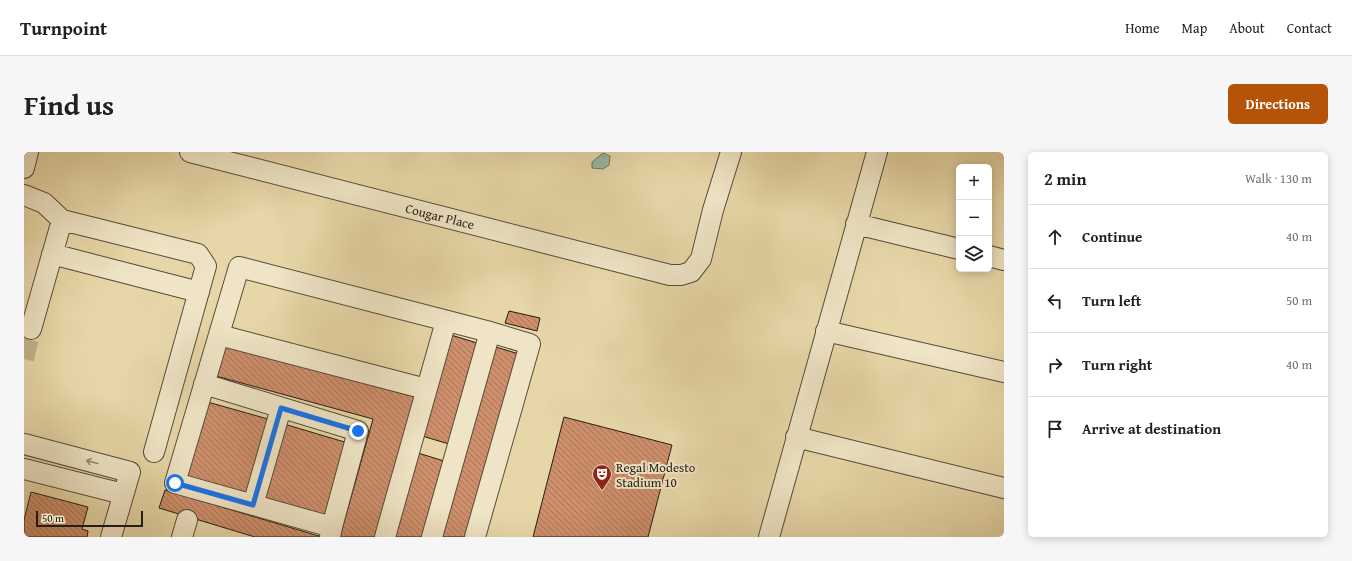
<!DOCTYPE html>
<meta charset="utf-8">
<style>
body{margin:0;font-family:"Gentium Book Plus",serif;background:#f6f6f6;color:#202124}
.controls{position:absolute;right:12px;top:12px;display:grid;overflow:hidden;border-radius:6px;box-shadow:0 2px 10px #0003}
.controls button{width:36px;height:36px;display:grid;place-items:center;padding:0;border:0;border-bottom:1px solid #e0e0e0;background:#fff;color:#202124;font:20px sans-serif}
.scale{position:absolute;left:12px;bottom:10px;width:107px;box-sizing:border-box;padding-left:4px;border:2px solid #251d14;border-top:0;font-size:11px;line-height:14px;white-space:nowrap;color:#251d14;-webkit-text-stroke:3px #efe5c6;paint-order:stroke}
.stop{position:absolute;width:12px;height:12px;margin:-9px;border:3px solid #1a73e8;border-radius:50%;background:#fff}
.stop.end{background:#1a73e8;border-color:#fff;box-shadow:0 1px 4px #0008}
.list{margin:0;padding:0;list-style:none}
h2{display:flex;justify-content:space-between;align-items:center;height:52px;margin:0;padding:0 16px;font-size:17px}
h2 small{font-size:13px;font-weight:400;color:#757577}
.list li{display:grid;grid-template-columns:26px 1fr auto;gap:12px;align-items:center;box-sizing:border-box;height:64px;padding:0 16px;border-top:1px solid #e0e0e0}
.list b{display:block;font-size:15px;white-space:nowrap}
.list em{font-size:13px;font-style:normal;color:#757577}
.icon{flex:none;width:22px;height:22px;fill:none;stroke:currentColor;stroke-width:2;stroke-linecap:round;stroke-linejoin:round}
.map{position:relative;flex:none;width:980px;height:385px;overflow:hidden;border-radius:6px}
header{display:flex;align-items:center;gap:24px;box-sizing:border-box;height:56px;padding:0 20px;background:#fff;border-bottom:1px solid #e0e0e0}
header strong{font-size:19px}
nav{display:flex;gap:22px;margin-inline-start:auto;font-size:14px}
.intro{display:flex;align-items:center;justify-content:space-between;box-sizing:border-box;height:96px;padding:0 24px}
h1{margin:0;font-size:28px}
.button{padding:10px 18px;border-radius:6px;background:#b45309;color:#fff;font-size:14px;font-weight:700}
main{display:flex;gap:24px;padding:0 24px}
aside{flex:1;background:#fff;border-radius:6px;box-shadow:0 2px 10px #0003}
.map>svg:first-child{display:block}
.water{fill:url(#water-ripples);stroke:#697b6c}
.building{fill:url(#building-back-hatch);stroke:#251d14}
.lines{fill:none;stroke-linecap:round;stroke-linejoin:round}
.minor-tunnel{stroke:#c0b28a;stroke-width:20;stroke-dasharray:20 10;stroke-linecap:butt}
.minor-casing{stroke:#564c39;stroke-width:22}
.minor{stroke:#efe5c6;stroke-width:20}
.oneway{stroke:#948b76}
.route{stroke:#1a73e8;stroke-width:5}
.labels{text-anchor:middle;stroke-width:4;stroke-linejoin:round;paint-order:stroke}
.street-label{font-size:13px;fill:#251d14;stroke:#efe5c6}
.poi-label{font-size:13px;fill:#251d14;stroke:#efe5c6;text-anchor:start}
</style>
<header>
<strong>Turnpoint</strong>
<nav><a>Home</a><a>Map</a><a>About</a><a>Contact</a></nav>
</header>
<div class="intro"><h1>Find us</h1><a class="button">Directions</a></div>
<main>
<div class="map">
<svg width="980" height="385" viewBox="0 0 980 385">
<defs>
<pattern id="water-ripples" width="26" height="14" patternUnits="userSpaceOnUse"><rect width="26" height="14" fill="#97baa6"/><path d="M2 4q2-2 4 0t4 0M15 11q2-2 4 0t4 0" fill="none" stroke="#829f8e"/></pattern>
<pattern id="building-back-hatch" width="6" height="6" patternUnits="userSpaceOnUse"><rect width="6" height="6" fill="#ce8f6c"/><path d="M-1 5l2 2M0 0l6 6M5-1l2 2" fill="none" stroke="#a77458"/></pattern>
</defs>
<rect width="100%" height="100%" fill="#e7d7a8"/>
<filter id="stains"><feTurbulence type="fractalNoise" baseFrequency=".005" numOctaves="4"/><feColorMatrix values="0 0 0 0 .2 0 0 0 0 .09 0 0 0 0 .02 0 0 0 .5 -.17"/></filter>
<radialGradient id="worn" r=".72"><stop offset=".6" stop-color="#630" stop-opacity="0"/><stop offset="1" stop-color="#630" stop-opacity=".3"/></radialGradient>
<!-- water -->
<path class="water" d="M579 1 586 4 585 13 579 17 568 16V10Z"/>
<!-- building -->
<path class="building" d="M485 159 516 166 513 179 481 171Z
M427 183 453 191 425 292 398 284Z
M201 193 391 245 353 385H316L349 267 192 224Z
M472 195 498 203 446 385H418Z
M180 249 244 267 223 344 159 327Z
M540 265 648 293 624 385H509Z
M260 272 324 291 301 368 237 349Z
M394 301 420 309 398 385H369Z
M141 338 298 385H231L135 356Z
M7 340 64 355 58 377 64 379 63 385H0V368Z"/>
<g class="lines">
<!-- minor-tunnel -->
<path class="minor-tunnel" d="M0 207 7 177"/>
<!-- minor casing -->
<g class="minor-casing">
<path id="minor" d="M166 0 646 123H657L667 120 677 107 689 58 707 0
M0 16 4 0
M0 43 20 51 38 68 174 102 182 114 130 300
M832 72 935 97
M28 102 175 140
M965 104 980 108
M7 177 38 68
M802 179 980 220
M195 183 402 237
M180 232 334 279 308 375
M772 285 980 336
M0 292 106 320 87 385
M0 317 99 342
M229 353 257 256
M158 385 163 368
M306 385 308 375 151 331 215 115 466 180
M361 385 422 169
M408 385 466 180 506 192 451 385
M745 385 853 0"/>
</g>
<!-- minor -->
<use href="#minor" class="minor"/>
</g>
<!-- one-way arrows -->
<defs><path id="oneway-shaft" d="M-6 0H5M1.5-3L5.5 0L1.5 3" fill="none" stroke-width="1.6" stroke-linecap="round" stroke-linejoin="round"/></defs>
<use class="oneway" href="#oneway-shaft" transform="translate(68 310) rotate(-165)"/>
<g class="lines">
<!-- route -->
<path class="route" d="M151 331 229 353 257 256 334 279"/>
</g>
<!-- icons -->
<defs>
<g id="theatre-pin" transform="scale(1)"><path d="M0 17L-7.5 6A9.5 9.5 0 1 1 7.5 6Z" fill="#8f2418" stroke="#efe5c6"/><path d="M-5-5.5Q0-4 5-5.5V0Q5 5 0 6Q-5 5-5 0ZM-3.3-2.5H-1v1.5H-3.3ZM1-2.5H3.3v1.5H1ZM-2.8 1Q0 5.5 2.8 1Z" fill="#fff"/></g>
</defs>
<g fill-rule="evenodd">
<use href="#theatre-pin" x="578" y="322"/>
</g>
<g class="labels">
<!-- street labels -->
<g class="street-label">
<text transform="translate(416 64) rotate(14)" y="5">Cougar Place</text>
</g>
<!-- poi labels -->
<g class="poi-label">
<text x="592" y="320">Regal Modesto<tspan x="592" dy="15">Stadium 10</tspan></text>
</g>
</g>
<rect width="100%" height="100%" filter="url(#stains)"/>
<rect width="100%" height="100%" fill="url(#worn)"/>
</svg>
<div class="controls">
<button>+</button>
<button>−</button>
<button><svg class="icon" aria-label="layers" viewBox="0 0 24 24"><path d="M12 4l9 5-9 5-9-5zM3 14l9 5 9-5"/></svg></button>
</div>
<div class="scale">50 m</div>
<div class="stop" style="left:151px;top:331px"></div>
<div class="stop end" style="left:334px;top:279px"></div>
</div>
<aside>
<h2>2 min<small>Walk · 130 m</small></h2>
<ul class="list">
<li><svg class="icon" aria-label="ahead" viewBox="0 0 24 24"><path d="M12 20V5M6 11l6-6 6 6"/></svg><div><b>Continue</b></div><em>40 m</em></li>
<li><svg class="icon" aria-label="left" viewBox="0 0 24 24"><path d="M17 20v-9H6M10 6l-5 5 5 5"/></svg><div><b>Turn left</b></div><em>50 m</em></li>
<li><svg class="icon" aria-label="right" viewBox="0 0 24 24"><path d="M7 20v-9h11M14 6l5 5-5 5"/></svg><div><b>Turn right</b></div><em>40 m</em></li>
<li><svg class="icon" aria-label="arrive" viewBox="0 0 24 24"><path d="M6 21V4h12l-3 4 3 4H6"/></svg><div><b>Arrive at destination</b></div></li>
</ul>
</aside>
</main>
